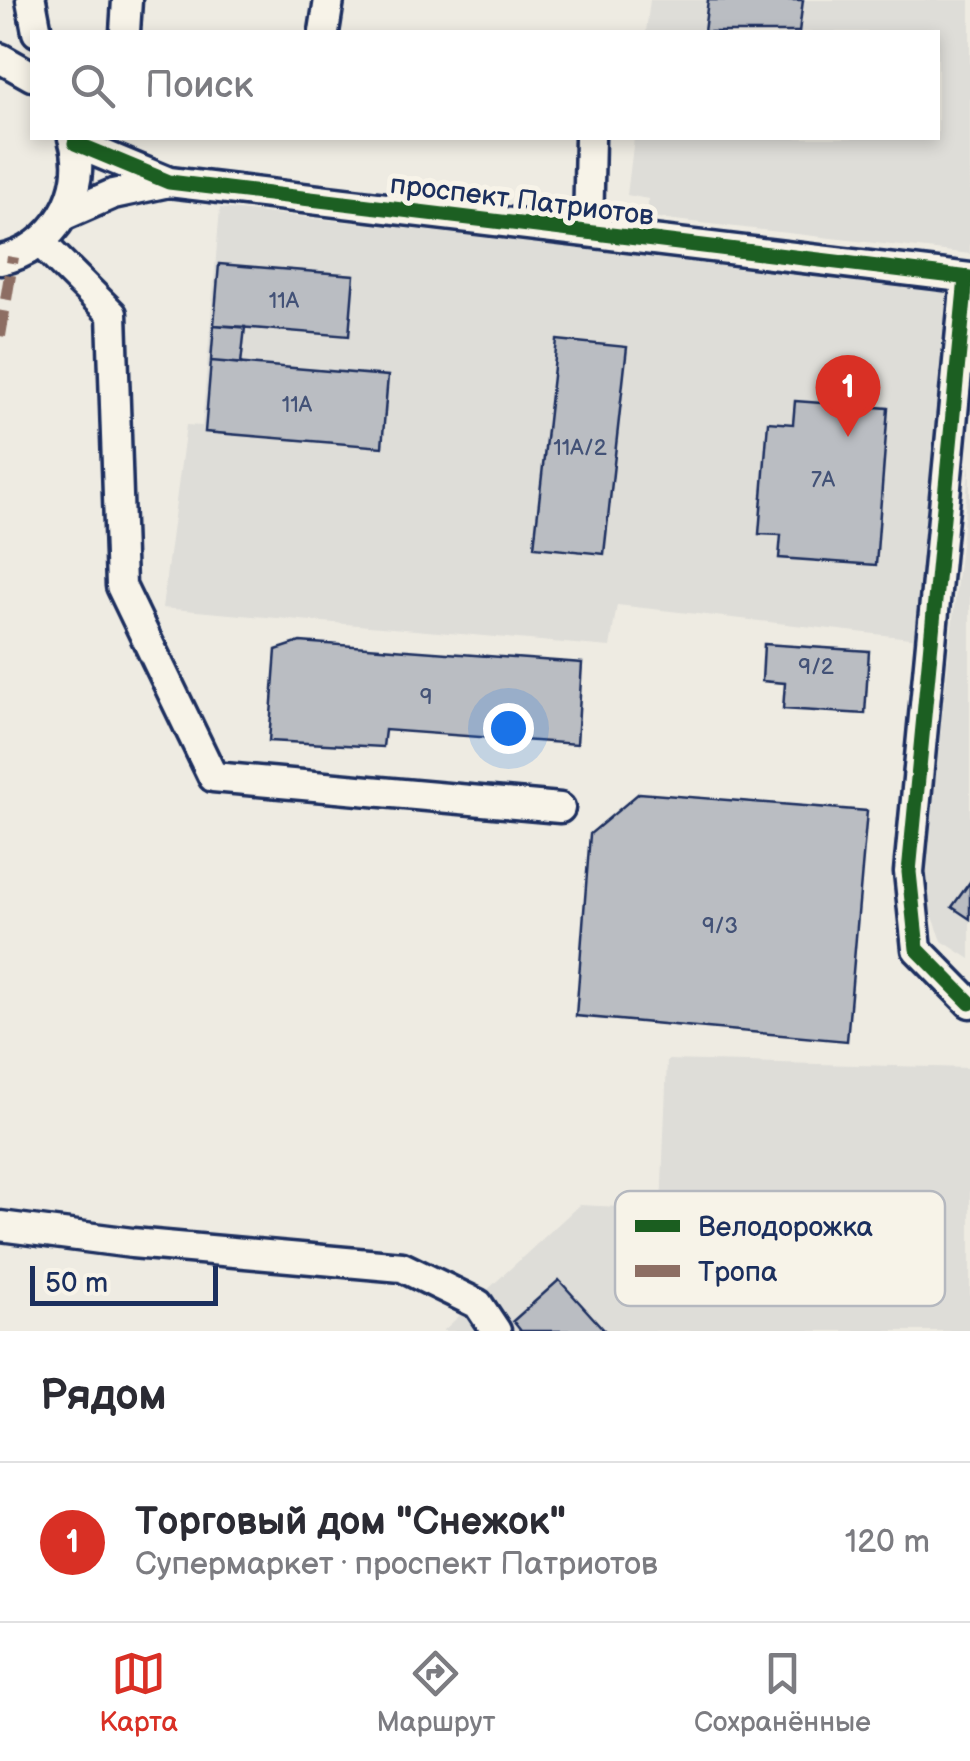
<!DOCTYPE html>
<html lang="ru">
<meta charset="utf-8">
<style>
body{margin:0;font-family:"Balsamiq Sans",sans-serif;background:#f7f7f7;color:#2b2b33}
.scale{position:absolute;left:30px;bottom:25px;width:188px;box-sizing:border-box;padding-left:10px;border:5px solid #1b2f5e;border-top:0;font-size:28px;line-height:35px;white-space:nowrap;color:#1b2f5e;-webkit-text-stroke:8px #f7f3e8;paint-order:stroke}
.you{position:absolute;left:508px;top:728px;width:35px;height:35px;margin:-25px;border:8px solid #fff;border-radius:50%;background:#1a73e8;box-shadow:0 0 0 15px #1a73e833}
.badge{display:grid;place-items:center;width:65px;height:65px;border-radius:50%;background:#d93025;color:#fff;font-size:32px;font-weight:700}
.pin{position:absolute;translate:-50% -82px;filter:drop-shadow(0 2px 5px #0008)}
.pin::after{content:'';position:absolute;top:52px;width:35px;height:30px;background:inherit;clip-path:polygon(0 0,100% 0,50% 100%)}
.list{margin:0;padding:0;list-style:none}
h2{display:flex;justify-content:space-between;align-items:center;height:130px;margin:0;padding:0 40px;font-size:42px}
h2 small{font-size:32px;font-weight:400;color:#7c7c81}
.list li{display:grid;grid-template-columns:65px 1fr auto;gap:30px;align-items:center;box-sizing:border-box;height:160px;padding:0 40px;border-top:2px solid #e1e1e2}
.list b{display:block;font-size:38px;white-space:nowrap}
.list p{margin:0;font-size:32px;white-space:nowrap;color:#7c7c81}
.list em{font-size:32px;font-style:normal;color:#7c7c81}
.icon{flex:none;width:55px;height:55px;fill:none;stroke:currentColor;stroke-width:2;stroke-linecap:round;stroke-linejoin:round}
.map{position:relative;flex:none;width:970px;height:1331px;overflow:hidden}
.search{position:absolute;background:#fff;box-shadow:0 5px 15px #0003;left:30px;right:30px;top:30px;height:110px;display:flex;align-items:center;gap:25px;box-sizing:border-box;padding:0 35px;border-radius:0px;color:#7c7c81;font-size:38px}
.sheet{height:290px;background:#fff}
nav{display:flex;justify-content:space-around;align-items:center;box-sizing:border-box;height:140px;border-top:2px solid #e1e1e2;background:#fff;font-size:28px;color:#7c7c81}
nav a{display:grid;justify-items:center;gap:5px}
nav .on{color:#d93025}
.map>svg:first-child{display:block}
.built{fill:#deddd8}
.building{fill:#babdc2;stroke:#1b2f5e;stroke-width:2.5}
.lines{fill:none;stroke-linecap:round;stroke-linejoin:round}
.minor-casing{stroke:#1b2f5e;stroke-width:35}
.minor{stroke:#f7f3e8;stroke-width:28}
.quiet{stroke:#8d6e63;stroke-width:12;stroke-dasharray:25 12;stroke-linecap:butt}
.cycleway-casing{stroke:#f7f3e8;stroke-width:21}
.cycleway{stroke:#1b5e20;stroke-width:15}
.labels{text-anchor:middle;stroke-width:10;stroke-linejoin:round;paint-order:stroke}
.number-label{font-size:22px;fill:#435277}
.street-label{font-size:28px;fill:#1b2f5e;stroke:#f7f3e8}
.key{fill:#f7f3e8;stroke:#b5b8bf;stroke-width:2.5}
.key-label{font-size:28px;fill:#1b2f5e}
</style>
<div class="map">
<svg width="970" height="1331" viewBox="0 0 970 1331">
<rect width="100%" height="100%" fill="#eeebe2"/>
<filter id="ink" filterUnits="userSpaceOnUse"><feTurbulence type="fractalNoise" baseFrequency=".01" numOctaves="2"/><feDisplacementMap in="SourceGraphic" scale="20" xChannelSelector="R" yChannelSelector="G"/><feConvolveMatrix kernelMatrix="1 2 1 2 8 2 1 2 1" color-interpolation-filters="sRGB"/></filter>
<g filter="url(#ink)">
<!-- built -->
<path class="built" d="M650 0H970V254L648 217V199L627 195 634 138H938V32H646Z
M220 208 952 289 919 639 617 605 610 647 162 608 186 425 202 426Z
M970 463V959L942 941 923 890Z
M667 1060 970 1068V1331H443L579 1205 661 1209Z"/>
<!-- building -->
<path class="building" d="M708 0H803L799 32H704Z
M219 264 354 275 349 336 214 325Z
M214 325 245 327 241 364 211 361Z
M557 340 627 347 604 554 534 547Z
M211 361 388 376 382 447 205 432Z
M795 401 888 408 876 565 779 558 781 535 759 534 768 422 793 424Z
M300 642 582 663 577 744 385 730 383 747 269 741 276 650Z
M764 644 869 651 865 714 783 709 785 683 762 681Z
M639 793 867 811 847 1041 576 1016 590 834Z
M970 882V919L952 907Z
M559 1280 605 1331H521L513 1321Z"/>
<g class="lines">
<!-- minor casing -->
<g class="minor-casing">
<path id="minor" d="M31 0 37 32
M125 32 127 0
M324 32 329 0
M0 58 32 76
M82 138 75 143 169 182 970 278
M65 215 113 194 169 182
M588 231 590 138
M41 243 112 314 121 586 213 777 560 808
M0 260C54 250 90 190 73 138
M966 278 909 872 917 949 970 1003
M0 1226 132 1243 402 1267 478 1304 496 1331"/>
</g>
<!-- minor -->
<use href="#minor" class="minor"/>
<!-- quiet -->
<path class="quiet" d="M0 336 13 257"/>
<!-- cycleway casing -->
<g class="cycleway-casing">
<path id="cycleway" d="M75 143 169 182 970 278
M966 278 909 872 917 949 970 1003"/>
</g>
<!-- cycleway -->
<use href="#cycleway" class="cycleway"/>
</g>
</g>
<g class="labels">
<!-- number labels -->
<g class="number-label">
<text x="284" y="308">11А</text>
<text x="297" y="412">11А</text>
<text x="580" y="455">11А/2</text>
<text x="823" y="487">7А</text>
<text x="816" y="674">9/2</text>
<text x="426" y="704">9</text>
<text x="720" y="933">9/3</text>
</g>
<!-- street labels -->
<g class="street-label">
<text transform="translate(522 199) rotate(7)" y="10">проспект Патриотов</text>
</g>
</g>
<!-- legend -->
<rect x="615" y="1191" width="330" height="115" rx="15" class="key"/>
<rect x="635" y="1220" width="45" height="12" fill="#1b5e20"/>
<rect x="635" y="1265" width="45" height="12" fill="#8d6e63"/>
<g class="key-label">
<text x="698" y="1236">Велодорожка</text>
<text x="698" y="1281">Тропа</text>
</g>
</svg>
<div class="scale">50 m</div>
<div class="you"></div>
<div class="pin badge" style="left:848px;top:437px">1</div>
<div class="search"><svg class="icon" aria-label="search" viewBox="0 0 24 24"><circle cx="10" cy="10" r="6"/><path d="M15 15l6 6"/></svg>Поиск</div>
</div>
<section class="sheet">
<h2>Рядом<small></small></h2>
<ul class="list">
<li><span class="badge">1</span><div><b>Торговый дом &quot;Снежок&quot;</b><p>Супермаркет · проспект Патриотов</p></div><em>120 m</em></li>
</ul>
</section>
<nav>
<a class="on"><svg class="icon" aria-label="map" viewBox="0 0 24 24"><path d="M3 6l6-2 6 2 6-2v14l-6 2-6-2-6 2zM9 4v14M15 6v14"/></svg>Карта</a>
<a><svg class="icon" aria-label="directions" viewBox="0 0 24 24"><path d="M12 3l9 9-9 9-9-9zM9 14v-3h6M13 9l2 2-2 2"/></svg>Маршрут</a>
<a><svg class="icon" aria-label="saved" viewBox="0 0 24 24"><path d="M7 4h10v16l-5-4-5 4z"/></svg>Сохранённые</a>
</nav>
